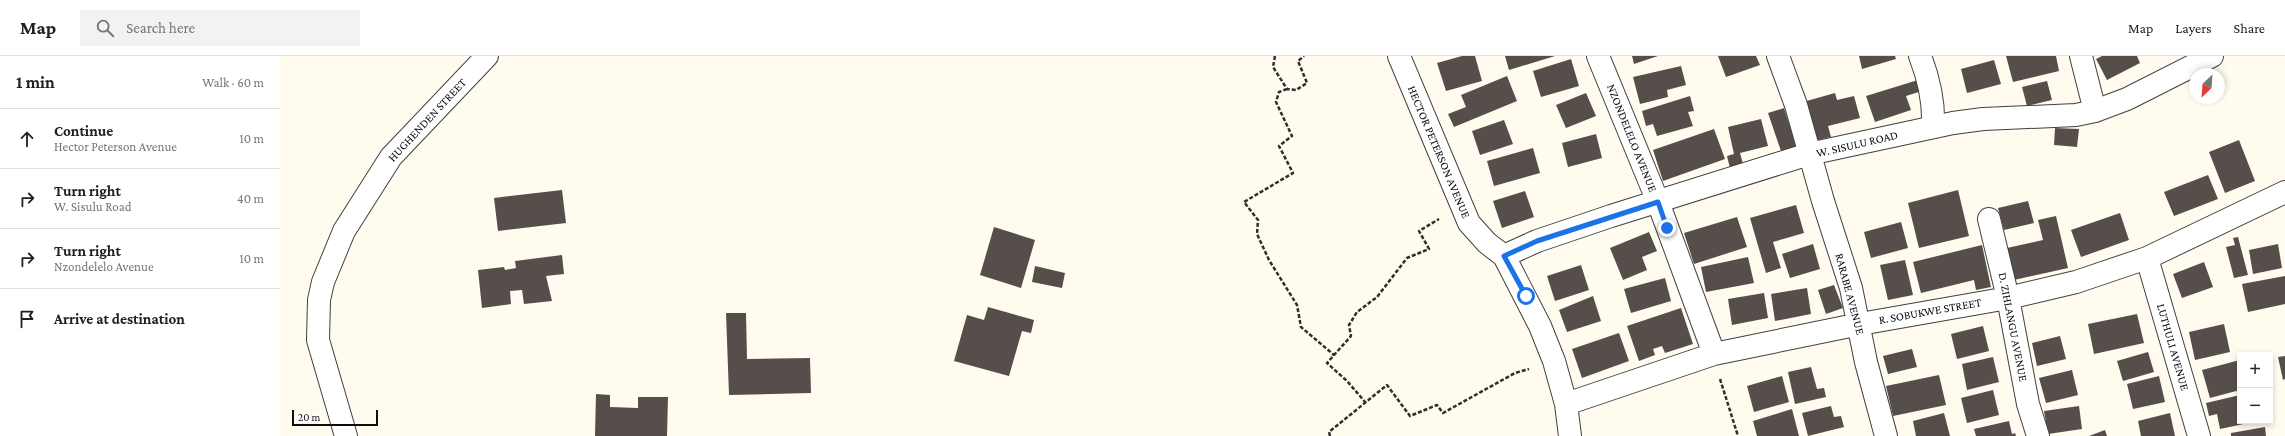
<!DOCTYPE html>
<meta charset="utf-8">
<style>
body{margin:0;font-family:"Crimson Pro",serif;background:#f2f2f2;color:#202124}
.controls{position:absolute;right:12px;bottom:12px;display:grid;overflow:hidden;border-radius:0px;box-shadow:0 2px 6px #0003}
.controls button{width:36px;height:36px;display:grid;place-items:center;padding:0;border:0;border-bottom:1px solid #e0e0e0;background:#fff;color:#202124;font:20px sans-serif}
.compass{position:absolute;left:1909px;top:12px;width:36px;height:36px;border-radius:50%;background:#fff;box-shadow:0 2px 6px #0003;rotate:205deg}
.scale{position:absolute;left:12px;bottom:10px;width:86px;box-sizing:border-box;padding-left:4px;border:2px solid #0d0d0d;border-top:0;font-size:11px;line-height:14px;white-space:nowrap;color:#0d0d0d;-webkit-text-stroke:3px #fff;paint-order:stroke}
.stop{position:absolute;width:12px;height:12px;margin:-9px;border:3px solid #1a73e8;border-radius:50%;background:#fff}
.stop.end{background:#1a73e8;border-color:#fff;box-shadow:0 1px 4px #0008}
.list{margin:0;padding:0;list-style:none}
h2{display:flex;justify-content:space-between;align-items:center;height:52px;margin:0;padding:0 16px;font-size:17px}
h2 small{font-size:13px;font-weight:400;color:#757577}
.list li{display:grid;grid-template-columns:26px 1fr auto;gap:12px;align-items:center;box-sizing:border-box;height:60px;padding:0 16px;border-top:1px solid #e0e0e0}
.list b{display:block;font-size:15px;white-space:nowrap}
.list p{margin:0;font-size:13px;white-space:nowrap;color:#757577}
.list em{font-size:13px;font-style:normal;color:#757577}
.icon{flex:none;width:22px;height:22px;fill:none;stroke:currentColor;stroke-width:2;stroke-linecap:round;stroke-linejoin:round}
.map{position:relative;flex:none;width:2005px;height:380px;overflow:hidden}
header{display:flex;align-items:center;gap:24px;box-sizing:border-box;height:56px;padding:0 20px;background:#fff;border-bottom:1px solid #e0e0e0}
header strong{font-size:19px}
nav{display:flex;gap:22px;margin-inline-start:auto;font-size:14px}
.search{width:280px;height:36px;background:#f2f2f2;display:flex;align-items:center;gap:10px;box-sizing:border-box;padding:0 14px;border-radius:0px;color:#757577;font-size:15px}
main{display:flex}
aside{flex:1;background:#fff}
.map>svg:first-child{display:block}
.building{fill:#564e4a}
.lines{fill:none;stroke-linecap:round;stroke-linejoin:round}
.minor-casing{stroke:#404040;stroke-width:24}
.path{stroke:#2f2f2f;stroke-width:2.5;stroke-dasharray:4 2;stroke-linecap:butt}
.minor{stroke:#fff;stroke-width:22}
.route{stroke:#1a73e8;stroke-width:5}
.labels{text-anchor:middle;stroke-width:4;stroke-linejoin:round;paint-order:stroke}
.street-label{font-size:12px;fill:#0d0d0d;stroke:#fff}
</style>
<header>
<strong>Map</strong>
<div class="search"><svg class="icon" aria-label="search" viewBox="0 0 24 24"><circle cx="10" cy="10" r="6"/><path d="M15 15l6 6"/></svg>Search here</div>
<nav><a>Map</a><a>Layers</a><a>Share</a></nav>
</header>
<main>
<aside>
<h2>1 min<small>Walk · 60 m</small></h2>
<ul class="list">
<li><svg class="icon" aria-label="ahead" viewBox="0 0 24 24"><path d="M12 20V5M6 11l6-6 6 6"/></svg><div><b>Continue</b><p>Hector Peterson Avenue</p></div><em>10 m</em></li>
<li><svg class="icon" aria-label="right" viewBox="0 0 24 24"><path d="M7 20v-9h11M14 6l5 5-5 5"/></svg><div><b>Turn right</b><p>W. Sisulu Road</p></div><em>40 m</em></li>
<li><svg class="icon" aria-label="right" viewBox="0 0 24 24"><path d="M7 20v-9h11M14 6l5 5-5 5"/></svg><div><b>Turn right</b><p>Nzondelelo Avenue</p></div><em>10 m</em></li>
<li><svg class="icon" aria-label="arrive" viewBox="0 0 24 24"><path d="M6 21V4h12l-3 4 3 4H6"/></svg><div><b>Arrive at destination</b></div></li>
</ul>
</aside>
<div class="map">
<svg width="2005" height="380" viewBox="0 0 2005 380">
<rect width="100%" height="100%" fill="#fffbee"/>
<!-- building -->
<path class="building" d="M1182 0H1195L1202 25 1166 35 1157 7Z
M1225 0H1275L1229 14Z
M1352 0H1378L1354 8Z
M1438 0H1476L1480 9 1446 21Z
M1579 0H1615L1616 3 1582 13Z
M1726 0H1776L1779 15 1733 26Z
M1822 0H1857L1860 7 1827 24 1816 3Z
M1291 3 1299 30 1261 41 1253 15Z
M1714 4 1721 28 1687 37 1681 13Z
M1401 10 1406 29 1387 34 1388 41 1360 48 1353 21Z
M1227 20 1237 45 1174 71 1168 58 1186 51 1181 39Z
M1638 24 1642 35 1626 40 1631 54 1595 66 1586 40Z
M1767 25 1772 44 1747 50 1742 31Z
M1306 37 1316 60 1286 72 1276 49Z
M1555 37 1557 44 1574 40 1580 62 1548 70 1551 81 1533 85 1523 46Z
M1410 40 1414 55 1408 56 1413 70 1377 80 1373 68 1366 70 1362 55Z
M1504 52 1517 93 1502 98 1488 57Z
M1481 63 1488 90 1460 97 1463 108 1450 112 1447 100 1454 98 1448 71Z
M1224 64 1233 88 1200 99 1192 75Z
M1775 72 1799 73 1797 91 1774 89Z
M1434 73 1445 103 1383 125 1373 94Z
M1316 78 1322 102 1288 111 1282 87Z
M1959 84 1975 125 1945 137 1929 96Z
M1253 92 1260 117 1214 130 1207 105Z
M1928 119 1938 143 1894 160 1884 136Z
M282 134 286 167 218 175 214 142Z
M1678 134 1689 180 1639 192 1628 147Z
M1245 135 1254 161 1222 172 1213 145Z
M1748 145 1754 167 1724 174 1718 152Z
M1516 149 1524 177 1493 186 1501 212 1486 217 1470 162Z
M1840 157 1849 184 1801 201 1791 174Z
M1776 160 1788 212 1734 224 1727 192 1763 184 1758 164Z
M1457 161 1467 191 1414 208 1404 177Z
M1621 166 1628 192 1591 202 1584 176Z
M714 171 755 184 741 232 700 219Z
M1369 176 1377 195 1362 201 1367 214 1343 224 1330 192Z
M1958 181 1968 219 1954 222 1946 191 1955 189 1953 182Z
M1533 188 1540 213 1510 222 1502 198Z
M1998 188 2002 212 1973 218 1969 194Z
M1702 189 1711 231 1696 234 1694 224 1641 237 1633 206Z
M282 199 284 218 266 220 272 245 244 248 242 234 230 235 231 248 202 252 198 214 224 211 225 214 236 212 235 205Z
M1468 201 1474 227 1426 236 1421 211Z
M1625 204 1633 239 1608 244 1600 209Z
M1924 206 1933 231 1902 242 1893 218Z
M1301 209 1309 234 1275 245 1267 220Z
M755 210 785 217 782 232 752 226Z
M2005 220V248L1968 256 1962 228Z
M1385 222 1391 245 1351 257 1344 233Z
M1554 229 1563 252 1546 258 1538 234Z
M1527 232 1531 258 1495 265 1491 238Z
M1484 237 1488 262 1452 269 1448 243Z
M1313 240 1321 265 1287 276 1279 254Z
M708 251 754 264 751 277 742 275 729 320 674 305 687 259 704 264Z
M1401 252 1413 288 1385 297 1382 290 1373 293 1375 299 1359 305 1347 270Z
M446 257H466L467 303 530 302 531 337 449 339Z
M1857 258 1864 287 1814 298 1808 268Z
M1944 268 1950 296 1915 304 1909 276Z
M1703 270 1709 295 1677 303 1671 278Z
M1339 277 1349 305 1302 322 1292 293Z
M1780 280 1786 303 1757 310 1752 287Z
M1632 293 1637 311 1608 318 1603 300Z
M1868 296 1874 316 1843 325 1837 305Z
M2005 300V323L2003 324 1998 301Z
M1713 301 1719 326 1687 334 1682 308Z
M1960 304V334L1930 342 1922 314Z
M1531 311 1537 333 1544 332 1546 341 1515 348 1508 316Z
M1792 314 1798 339 1766 347 1759 322Z
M1659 319 1666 349 1613 360 1606 330Z
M1502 320 1509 346 1474 356 1467 330Z
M1879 320 1885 346 1853 353 1847 328Z
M1713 334 1719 359 1687 367 1681 342Z
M316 338 330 339V351L358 352V341H388L387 380H315Z
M1960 339V365L1973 366 1940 373 1937 358 1929 360 1926 347Z
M1551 350 1554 361 1561 360 1564 371 1528 380 1522 357Z
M1799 350 1802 373 1768 378 1764 355Z
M1512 353 1519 380H1477L1473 365Z
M1664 357 1670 380H1636L1633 365Z
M1890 357 1895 380H1861L1858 365Z
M1729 365 1732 378 1735 377 1736 380H1696L1694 373Z
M1985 371 1986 380H1951V377Z
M1825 374 1827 380H1809Z"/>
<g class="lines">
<!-- minor casing -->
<g class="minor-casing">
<path id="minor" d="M1119 0 1189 167 1207 187 1224 200 1260 270 1274 305 1286 348 1290 380
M1318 0 1378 146 1434 298
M1498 0 1516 49 1543 145 1571 232 1586 306 1606 380
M1640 0C1649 23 1654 46 1653 70
M1801 0 1815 55
M1709 163 1728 242 1748 348 1758 380
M1224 200 1257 185 1331 160 1529 98 1673 67 1703 63 1796 59 1815 55 1847 43 1932 0
M1867 202 1919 380
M1286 348 1434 298 1580 268 1728 242 1796 226 1867 202 2005 136
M66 380 38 284 39 244 43 226 64 175 111 101 207 0"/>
</g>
<!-- path -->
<path class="path" d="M995 0 993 11 1007 33 1016 34 1027 27 1018 5 1024 0
M1007 33 999 36 996 46 1012 80 999 90 1013 117 964 146 978 164 977 178 989 204 1017 249 1021 271 1054 299
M1440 323 1458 380
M1086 347 1067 325 1047 307 1071 280 1069 269 1077 256 1097 241 1127 202 1149 193 1139 175 1159 163
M1050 380 1049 376 1107 329 1130 360 1157 349 1163 357 1235 317 1249 313"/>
<!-- minor -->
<use href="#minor" class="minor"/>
</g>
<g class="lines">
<!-- route -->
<path class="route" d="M1246 240 1224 200 1257 185 1378 146 1387 172"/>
</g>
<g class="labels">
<!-- street labels -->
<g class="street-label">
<text transform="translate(147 64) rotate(-47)" y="4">HUGHENDEN STREET</text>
<text transform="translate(1352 82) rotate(68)" y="4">NZONDELELO AVENUE</text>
<text transform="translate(1577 88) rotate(-13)" y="4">W. SISULU ROAD</text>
<text transform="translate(1159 96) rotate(67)" y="4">HECTOR PETERSON AVENUE</text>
<text transform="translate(1570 238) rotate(75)" y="4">RARABE AVENUE</text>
<text transform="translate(1650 255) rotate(-10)" y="4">R. SOBUKWE STREET</text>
<text transform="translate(1733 271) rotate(79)" y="4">D. ZIHLANGU AVENUE</text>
<text transform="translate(1893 291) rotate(74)" y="4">LUTHULI AVENUE</text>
</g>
</g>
</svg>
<div class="controls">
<button>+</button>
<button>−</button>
</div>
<svg class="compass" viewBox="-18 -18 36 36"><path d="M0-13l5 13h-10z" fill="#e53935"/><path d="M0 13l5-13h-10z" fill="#757577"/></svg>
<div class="scale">20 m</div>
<div class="stop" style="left:1246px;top:240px"></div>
<div class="stop end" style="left:1387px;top:172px"></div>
</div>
</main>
